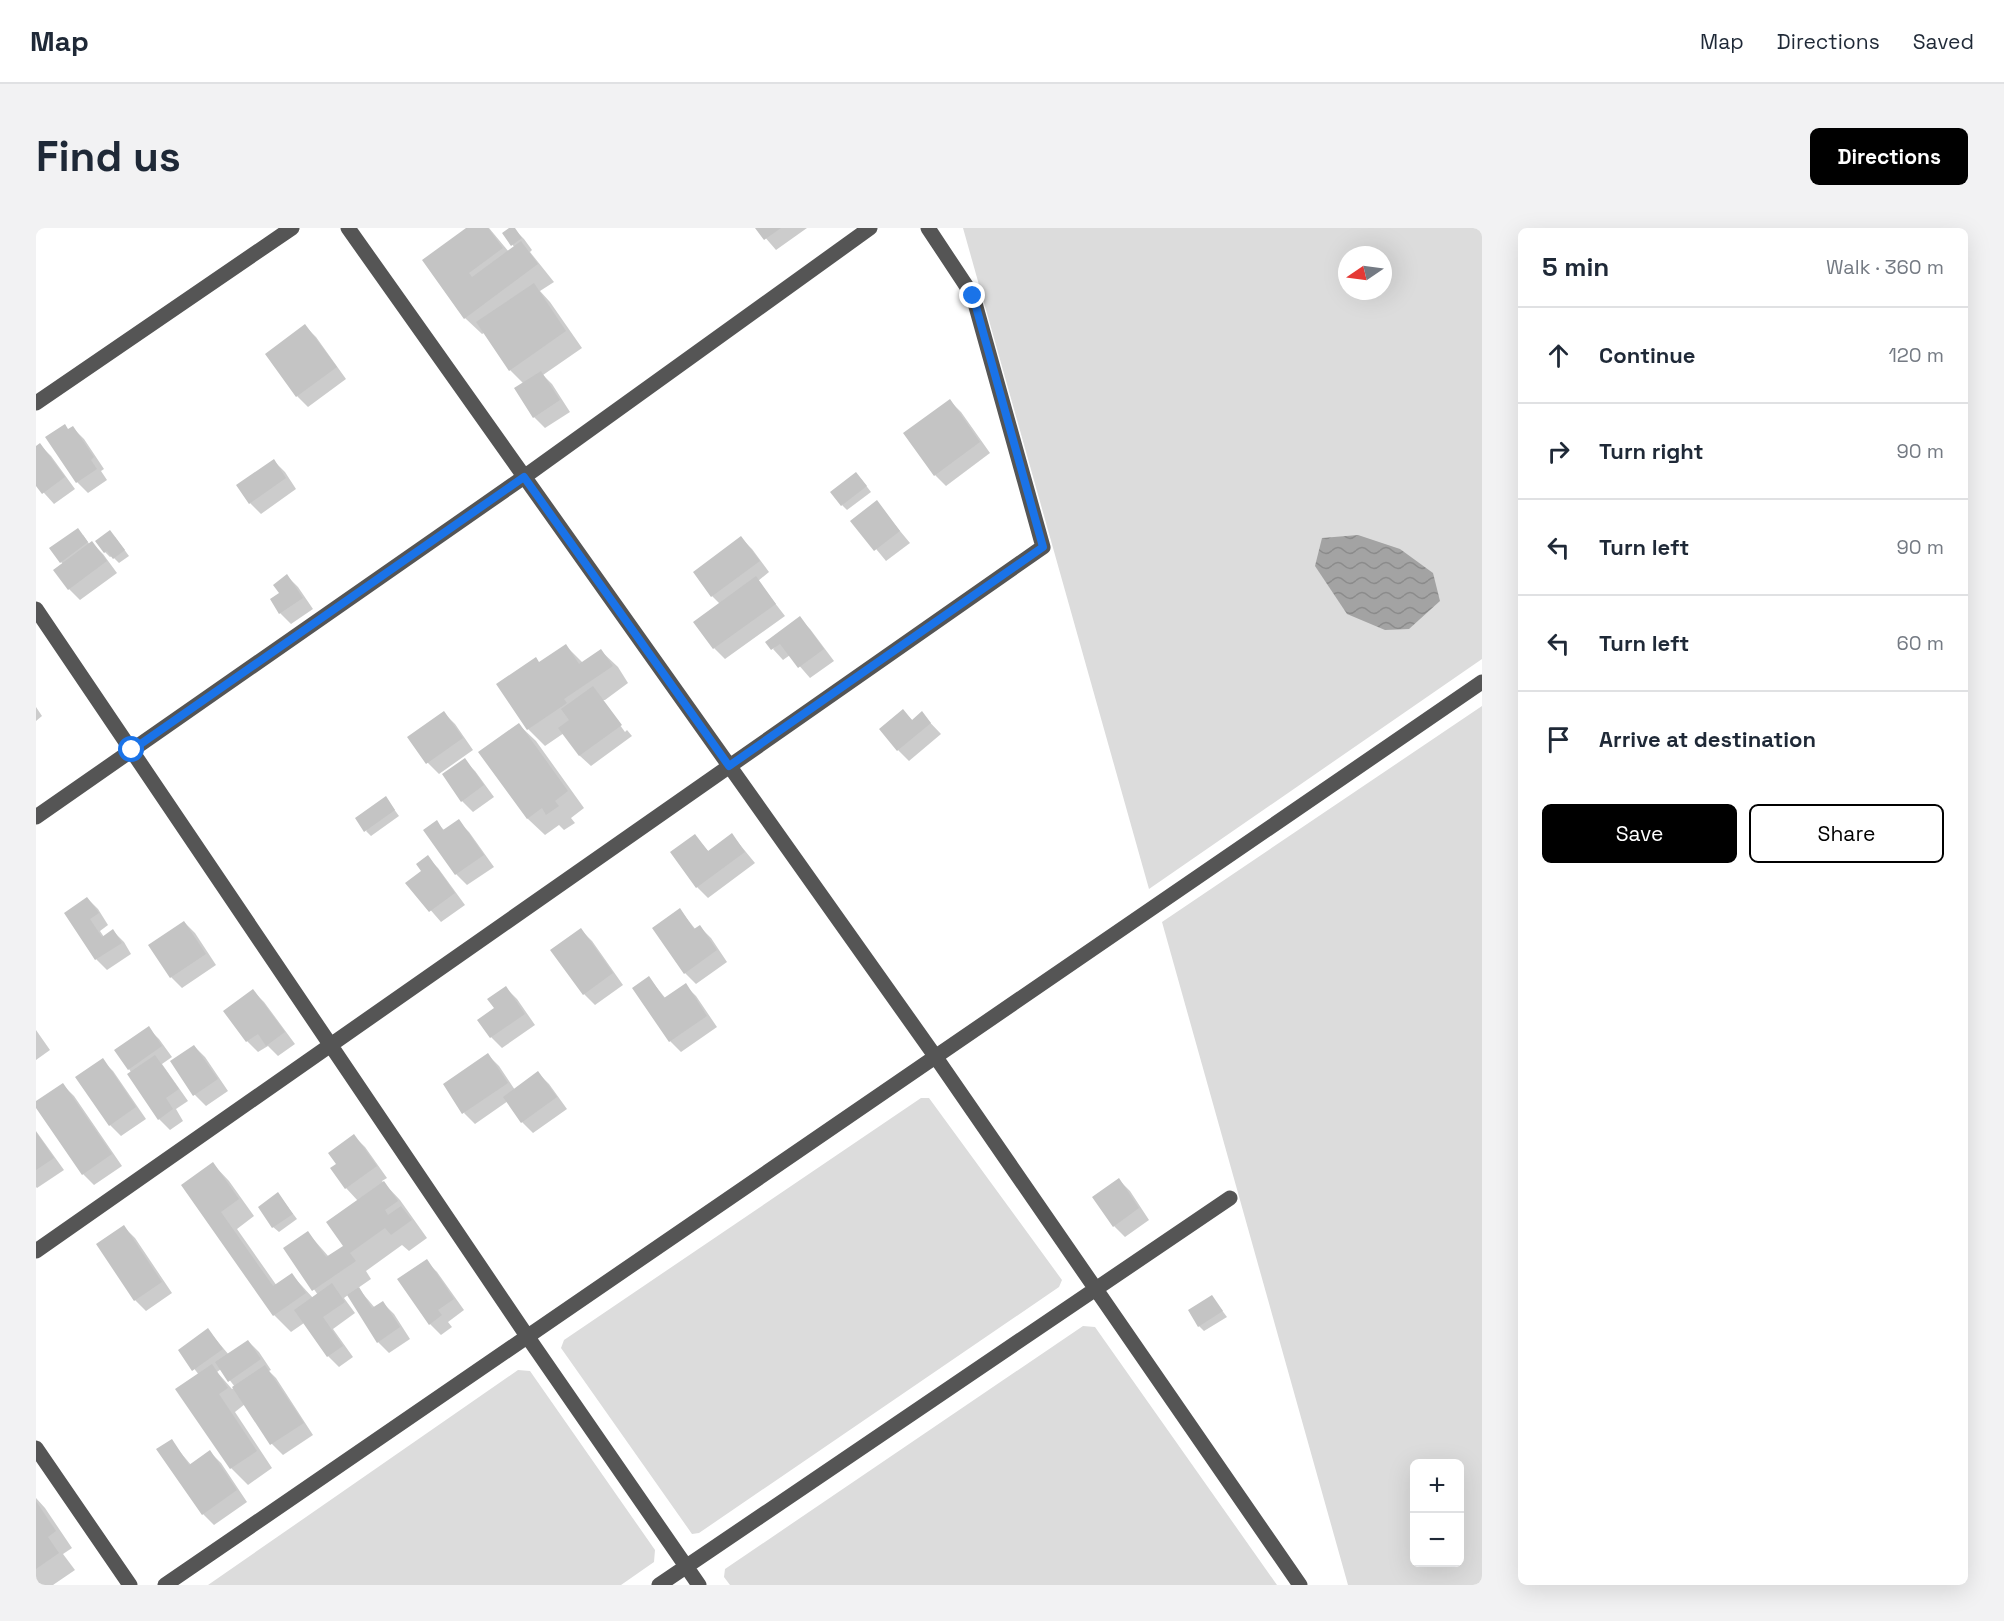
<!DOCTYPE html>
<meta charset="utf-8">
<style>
body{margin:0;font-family:"Space Grotesk",sans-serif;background:#f2f2f3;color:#1f2937}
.controls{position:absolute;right:18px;bottom:18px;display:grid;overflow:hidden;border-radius:9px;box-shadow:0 6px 24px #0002}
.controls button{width:54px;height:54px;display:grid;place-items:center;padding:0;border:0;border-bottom:2px solid #e0e1e3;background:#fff;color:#1f2937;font:30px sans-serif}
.compass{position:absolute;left:1302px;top:18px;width:54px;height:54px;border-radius:50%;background:#fff;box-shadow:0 6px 24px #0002;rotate:257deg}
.stop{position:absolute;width:18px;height:18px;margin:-14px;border:4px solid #1a73e8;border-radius:50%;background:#fff}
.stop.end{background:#1a73e8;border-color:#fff;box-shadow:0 2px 6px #0008}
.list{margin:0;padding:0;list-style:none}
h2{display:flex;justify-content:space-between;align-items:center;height:78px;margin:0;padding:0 24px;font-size:26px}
h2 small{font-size:20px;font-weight:400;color:#747a83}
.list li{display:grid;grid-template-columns:39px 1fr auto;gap:18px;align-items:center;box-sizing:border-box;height:96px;padding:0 24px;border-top:2px solid #e0e1e3}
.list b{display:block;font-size:22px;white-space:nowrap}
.list em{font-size:20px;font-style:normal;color:#747a83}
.actions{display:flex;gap:12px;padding:18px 24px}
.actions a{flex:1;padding:14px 0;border:2px solid #000;border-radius:9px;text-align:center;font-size:21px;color:#000}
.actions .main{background:#000;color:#fff}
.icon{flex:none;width:33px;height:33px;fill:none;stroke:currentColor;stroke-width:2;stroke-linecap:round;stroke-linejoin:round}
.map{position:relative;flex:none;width:1446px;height:1357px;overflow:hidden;border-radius:9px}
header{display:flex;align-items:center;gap:36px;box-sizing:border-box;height:84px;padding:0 30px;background:#fff;border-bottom:2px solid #e0e1e3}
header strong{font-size:28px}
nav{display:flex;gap:33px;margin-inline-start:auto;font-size:21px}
.intro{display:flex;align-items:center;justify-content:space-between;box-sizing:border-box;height:144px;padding:0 36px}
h1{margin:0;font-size:42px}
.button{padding:15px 27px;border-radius:9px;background:#000;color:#fff;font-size:21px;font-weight:700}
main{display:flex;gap:36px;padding:0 36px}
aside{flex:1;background:#fff;border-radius:9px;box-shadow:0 6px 24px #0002}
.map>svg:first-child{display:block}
.grass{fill:#dcdcdc;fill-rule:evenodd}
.water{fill:url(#water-waves)}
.shadow{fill:#0003;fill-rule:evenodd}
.building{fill:#c4c4c4}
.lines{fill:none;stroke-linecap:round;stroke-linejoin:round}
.minor{stroke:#555;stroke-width:15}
.route{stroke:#1a73e8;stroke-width:8}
</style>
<header>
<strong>Map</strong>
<nav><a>Map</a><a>Directions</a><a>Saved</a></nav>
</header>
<div class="intro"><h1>Find us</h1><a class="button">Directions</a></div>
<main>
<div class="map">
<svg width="1446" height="1357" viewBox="0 0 1446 1357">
<defs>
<pattern id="water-waves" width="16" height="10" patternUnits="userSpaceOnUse" patternTransform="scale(1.5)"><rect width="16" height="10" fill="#a3a3a3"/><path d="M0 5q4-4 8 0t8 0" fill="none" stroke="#8b8b8b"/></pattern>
</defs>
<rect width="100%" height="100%" fill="#fff"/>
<!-- grass -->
<path class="grass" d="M927 0H1446V431L1113 661ZM1311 27H1347V63H1311Z
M1446 478V1357H1312L1126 694ZM1378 1236H1424V1334H1378Z
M885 870H893L1026 1052 1023 1059 663 1305 656 1306 525 1120 528 1112Z
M1047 1098 1059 1099 1241 1357H694L688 1349 689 1341Z
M482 1142 494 1143 619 1322 618 1334 585 1357H172Z"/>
<!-- water -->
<path class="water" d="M1322 307 1364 321 1397 345 1404 373 1373 401 1349 402 1311 386 1279 338 1286 310Z"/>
<!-- shadow -->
<path class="shadow" d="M432 0H453L473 24 479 20 468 6 477 0 488 11 496 22 494 24 518 54 504 63 514 74 546 120 507 147 516 156 534 184 509 200 498 189 488 156 474 142 448 105 446 106 429 90Z
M721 0H771L740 22Z
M269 98 280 109 310 151 272 179 261 168Z
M914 173 925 184 954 225 910 258 899 247Z
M37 200 48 211 68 241 65 243 71 252 52 265 41 254 11 210Z
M4 217 15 228 39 261 18 276 0 256V220Z
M238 233 249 244 260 261 225 286 214 275Z
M825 251 835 264 811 282 806 277Z
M840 274 874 315 850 333 817 293Z
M47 307 54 317 56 315 67 326 81 345 44 372 33 361 27 336 25 334Z
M79 309 93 328 83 335 76 328 74 329 69 324Z
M705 310 716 321 733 344 722 353 749 388 689 431 678 420 684 376 676 368Z
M251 348 262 359 277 381 255 396 244 385 245 366Z
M763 390 774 401 798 433 774 450 754 427 747 432 737 421Z
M530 418 547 435 565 423 582 439 592 455 569 472H566L589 504 591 502 596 508 555 538 544 528 528 505 509 518 492 501 462 457 504 435Z
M0 479 6 488 0 493Z
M867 483 877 493 886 486 905 506 873 533 862 522Z
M408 485 419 496 437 522 403 546 392 535 373 509Z
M483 497 500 513 548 580 535 590 539 595 528 602 523 597 509 607 492 591 445 524Z
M428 532 439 543 458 569 437 584 426 573Z
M350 570 363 588 335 608 330 603Z
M422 593 433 604 458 639 431 657 420 646 389 603 400 594 409 603Z
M696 607 719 635 672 670 661 659 659 608 673 624Z
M391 629 402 640 429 677 405 694 371 655 387 643Z
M51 670 62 681 72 697 64 703 68 709 77 703 88 714 95 726 71 742 60 731 30 686Z
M644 682 660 702 664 699 675 710 691 734 660 756 649 745Z
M148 694 159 705 180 737 146 760 135 749Z
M545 702 556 713 587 757 559 777 548 766Z
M613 750 630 771 649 757 660 768 681 799 645 824 634 813Z
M470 760 481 771 499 797 466 820 455 809 460 780Z
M217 763 228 774 259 816 242 828 232 818 222 824 211 813 189 783Z
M112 800 123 811 136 829 126 836 152 873 140 881 147 893 134 902 123 891 93 841Z
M0 802 14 822 0 832Z
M158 818 169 829 192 863 170 878 159 867 136 834Z
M452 827 463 838 479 862 502 845 513 856 531 881 497 905 486 894 472 873 439 896 428 885Z
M66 832 77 843 110 891 85 908 74 897Z
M27 857 38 868 86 938 58 957 47 946 0 877V875Z
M0 903 28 942 1 960 0 959Z
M318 908 329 919 351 950 346 953 364 972 391 1010 373 1023 366 1017 330 1043 335 1051 322 1060 339 1080 347 1075 358 1086 374 1111 353 1125 342 1114 312 1067 308 1070 319 1085 297 1101 317 1129 303 1139 292 1128 268 1095 255 1104 238 1087 147 957 177 936 193 953 218 988 201 1001 241 1058 256 1047 277 1070 282 1067 249 1020 272 1005 293 1029 309 1018 322 973 310 960 296 941 302 936Z
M1083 952 1094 963 1113 992 1089 1009 1078 998Z
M242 966 261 991 243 1004 237 999Z
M88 999 99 1010 136 1065 110 1083 99 1072 62 1017Z
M390 1033 401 1044 428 1082 412 1094 416 1099 405 1107 394 1096Z
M1176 1069 1191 1089 1168 1103 1163 1098Z
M172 1102 193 1127 212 1113 223 1124 235 1142 233 1143 240 1150 277 1207 247 1227 236 1216 209 1176 199 1184 236 1240 212 1257 195 1240 163 1147 144 1122ZM185 1141 199 1159 196 1161 181 1144Z
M135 1213 155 1237 174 1224 185 1235 211 1274 178 1297 167 1286Z
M0 1270 9 1280 36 1320 27 1326 39 1342 17 1357H0Z"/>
<!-- building -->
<path class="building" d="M430 0H452L467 20 433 45 436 49 485 13 502 36 428 91 386 32Z
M473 0H479L486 10 475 18 466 5Z
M719 0H745L728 12Z
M498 55 530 103 473 143 440 94Z
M269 96 301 139 260 169 229 126Z
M505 143 524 172 497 190 478 160Z
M914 171 944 214 898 248 867 205Z
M29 196 32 201 37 198 58 229 55 232 61 241 40 255 9 209Z
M4 215 29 249 6 266 0 258V218Z
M238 231 250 250 213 276 200 257Z
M820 244 831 258 805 278 794 264Z
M841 272 864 303 838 323 814 293Z
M42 300 52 314 24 335 13 320Z
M74 302 89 322 77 331 71 323 68 325 59 313Z
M705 308 724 333 675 369 657 344Z
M56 313 71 333 32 362 17 342Z
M251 346 267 370 243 386 234 371 243 365 237 357Z
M720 348 740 376 677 421 657 394Z
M764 388 788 421 762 440 744 416 735 422 729 414Z
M530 416 543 436 565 421 577 438 528 471 531 475 491 502 460 456 500 429 503 434Z
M557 458 586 497 543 528 522 500 533 492 525 481Z
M867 481 876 492 886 483 895 495 861 523 843 501Z
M408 483 427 510 390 536 371 509Z
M483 495 532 563 519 573 523 578 510 587 506 580 491 591 442 524Z
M429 530 448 557 425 574 406 546Z
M350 568 359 582 328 604 319 590Z
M423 591 448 627 419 647 387 602 401 592 407 602Z
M696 605 709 624 660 660 634 624 659 606 672 623Z
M392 627 419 665 393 684 369 655 385 643 380 636Z
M51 669 63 685 54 691 66 709 77 701 86 715 59 732 28 685Z
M644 680 658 701 664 697 681 722 648 746 616 700Z
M148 693 170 726 134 750 112 717Z
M545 700 577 745 547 767 514 722Z
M613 748 628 770 650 755 671 788 633 814 596 760Z
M470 758 489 786 454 810 441 792 458 780 451 771Z
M217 761 249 804 230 818 222 806 210 814 187 783Z
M113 798 126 818 92 842 78 822Z
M158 817 182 851 157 868 134 833Z
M452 825 472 855 426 886 407 856Z
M119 827 143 861 130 870 137 881 122 892 91 846Z
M67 830 100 879 73 898 39 849Z
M502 843 521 869 485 895 467 869Z
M27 855 76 926 46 947 0 880V873Z
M0 904 18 930 0 942Z
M318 906 341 938 309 961 294 940 300 936 292 925Z
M177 934 203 971 185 984 237 1058 256 1045 270 1065 237 1088 145 957Z
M1083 950 1103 980 1077 999 1056 969Z
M348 953 362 973 349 982 352 987 365 978 376 992 355 1007 349 1000 314 1025 320 1033 276 1063 247 1020 272 1003 290 1029 307 1018 290 994Z
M242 964 257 986 236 1000 222 979Z
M88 997 126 1054 98 1073 60 1016Z
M391 1031 418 1071 402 1082 406 1087 393 1097 361 1051Z
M296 1055 309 1074 287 1089 307 1118 291 1129 258 1082Z
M323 1059 336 1080 347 1073 364 1099 341 1115 311 1067Z
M1176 1067 1187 1083 1162 1099 1152 1082Z
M172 1100 187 1121 156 1143 142 1122Z
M212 1112 225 1131 192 1154 179 1134Z
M176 1136 192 1160 183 1166 221 1223 194 1241 139 1161Z
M229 1137 268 1195 234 1217 196 1159Z
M136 1211 153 1237 174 1222 201 1262 166 1287 120 1221Z
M0 1273 20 1303 12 1309 23 1325 0 1341Z"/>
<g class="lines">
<!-- minor -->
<path class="minor" d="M312 0 899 828 1264 1357
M0 175 256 0
M0 381 491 1108 663 1357
M0 589 488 249 834 0
M0 1023 1007 319 937 68 892 0
M0 1220 94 1357
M129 1357 1446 454
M623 1357 1194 970"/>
</g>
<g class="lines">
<!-- route -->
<path class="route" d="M96 522 488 249 693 538 1007 319 937 68"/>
</g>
</svg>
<div class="controls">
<button>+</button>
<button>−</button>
</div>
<svg class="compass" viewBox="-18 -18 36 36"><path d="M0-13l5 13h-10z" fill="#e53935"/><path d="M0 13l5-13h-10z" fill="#747a83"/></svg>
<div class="stop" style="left:96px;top:522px"></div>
<div class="stop end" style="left:937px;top:68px"></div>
</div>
<aside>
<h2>5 min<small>Walk · 360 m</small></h2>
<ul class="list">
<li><svg class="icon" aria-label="ahead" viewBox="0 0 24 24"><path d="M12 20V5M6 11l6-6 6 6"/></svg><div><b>Continue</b></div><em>120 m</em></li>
<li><svg class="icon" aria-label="right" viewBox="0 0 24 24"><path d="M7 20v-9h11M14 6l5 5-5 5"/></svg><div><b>Turn right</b></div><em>90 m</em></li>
<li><svg class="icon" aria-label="left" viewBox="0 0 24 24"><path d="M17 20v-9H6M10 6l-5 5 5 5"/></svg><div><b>Turn left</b></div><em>90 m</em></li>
<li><svg class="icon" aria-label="left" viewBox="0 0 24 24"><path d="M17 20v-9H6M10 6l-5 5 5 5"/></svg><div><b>Turn left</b></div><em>60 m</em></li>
<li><svg class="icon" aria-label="arrive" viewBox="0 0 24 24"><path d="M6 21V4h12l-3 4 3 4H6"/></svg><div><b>Arrive at destination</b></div></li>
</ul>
<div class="actions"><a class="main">Save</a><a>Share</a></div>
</aside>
</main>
